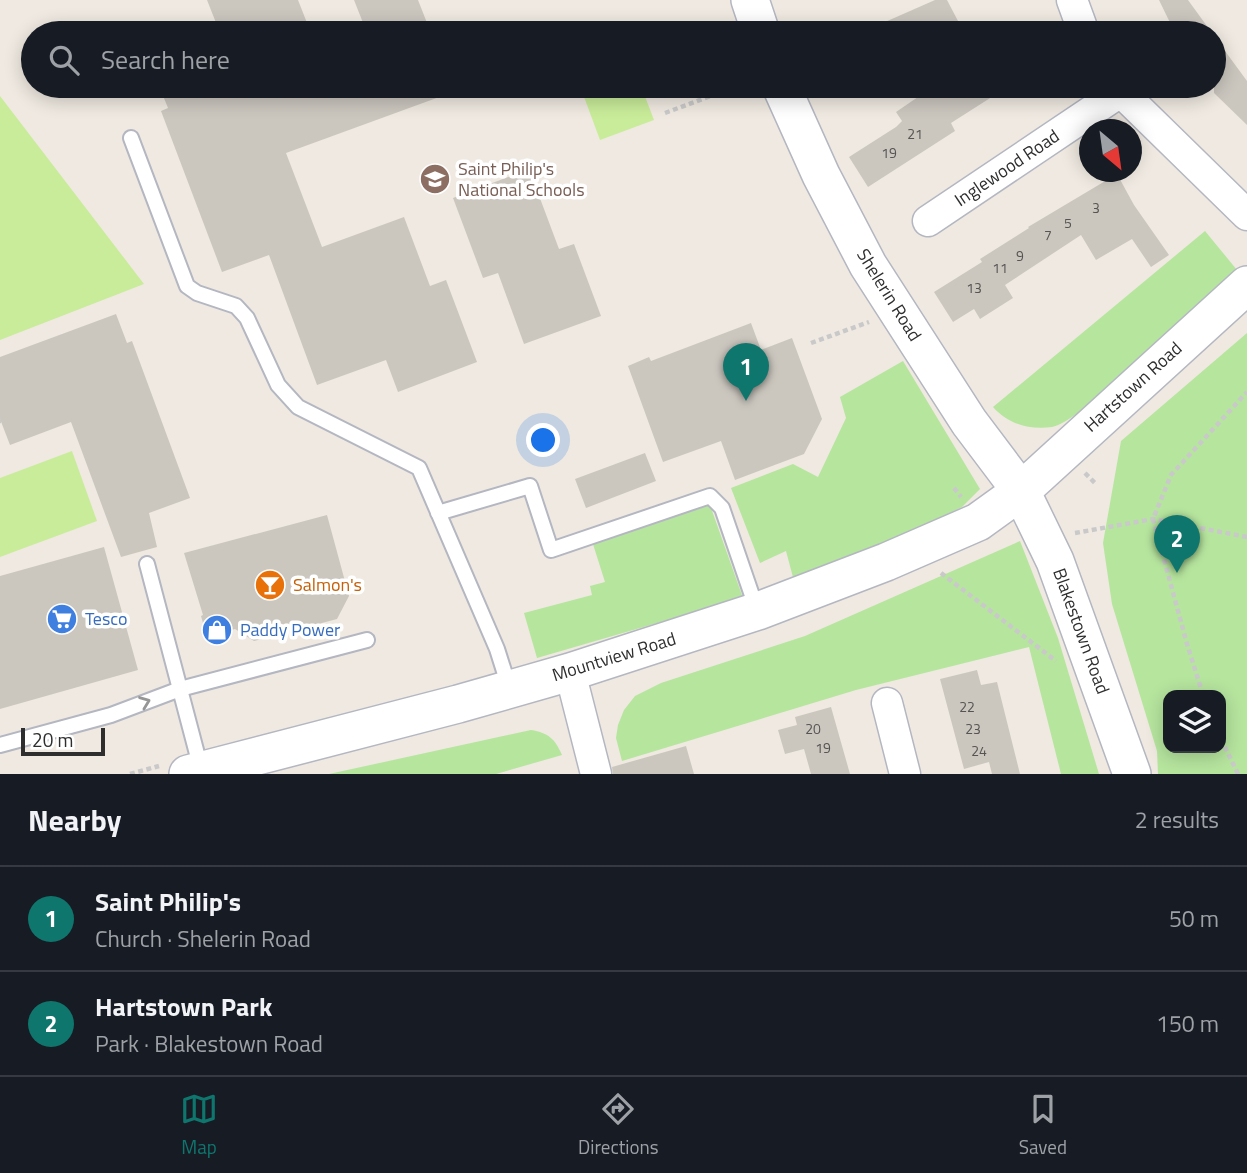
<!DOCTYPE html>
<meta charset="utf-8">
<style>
body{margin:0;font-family:"Titillium Web",sans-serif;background:#20242c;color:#f1f3f6}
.controls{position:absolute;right:21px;bottom:21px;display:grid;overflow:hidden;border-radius:14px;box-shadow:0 4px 18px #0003}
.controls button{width:63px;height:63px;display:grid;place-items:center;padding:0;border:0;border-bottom:2px solid #363941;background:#171b24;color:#f1f3f6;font:35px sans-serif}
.compass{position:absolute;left:1079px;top:119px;width:63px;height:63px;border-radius:50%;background:#171b24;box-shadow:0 4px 18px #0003;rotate:151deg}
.scale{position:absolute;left:21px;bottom:18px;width:84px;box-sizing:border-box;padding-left:7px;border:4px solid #2e2e2e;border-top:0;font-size:19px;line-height:24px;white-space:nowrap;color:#2e2e2e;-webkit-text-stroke:5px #fff;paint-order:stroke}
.you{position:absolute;left:544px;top:441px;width:24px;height:24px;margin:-18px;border:5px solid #fff;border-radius:50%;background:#1a73e8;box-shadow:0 0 0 10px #1a73e833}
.badge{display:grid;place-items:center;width:46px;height:46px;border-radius:50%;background:#0f766e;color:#fff;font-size:23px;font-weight:700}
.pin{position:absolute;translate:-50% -58px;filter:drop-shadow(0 2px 4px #0008)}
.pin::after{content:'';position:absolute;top:37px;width:24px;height:21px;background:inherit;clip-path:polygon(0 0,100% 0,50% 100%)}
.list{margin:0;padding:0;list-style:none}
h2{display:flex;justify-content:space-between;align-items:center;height:91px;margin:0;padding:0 28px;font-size:30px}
h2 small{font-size:23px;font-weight:400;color:#9ea1a6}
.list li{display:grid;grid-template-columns:46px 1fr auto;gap:21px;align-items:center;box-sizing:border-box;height:105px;padding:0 28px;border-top:2px solid #363941}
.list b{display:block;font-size:26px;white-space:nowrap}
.list p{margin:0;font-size:23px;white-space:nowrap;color:#9ea1a6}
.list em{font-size:23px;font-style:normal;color:#9ea1a6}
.icon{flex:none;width:38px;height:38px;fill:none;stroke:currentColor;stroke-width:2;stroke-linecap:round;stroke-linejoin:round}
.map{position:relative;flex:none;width:1247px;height:774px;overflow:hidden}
.search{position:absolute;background:#171b24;box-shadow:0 4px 18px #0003;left:21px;right:21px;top:21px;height:77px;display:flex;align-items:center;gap:18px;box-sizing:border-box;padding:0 24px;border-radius:38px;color:#9ea1a6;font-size:26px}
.sheet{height:301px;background:#171b24}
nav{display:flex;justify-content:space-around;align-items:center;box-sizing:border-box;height:98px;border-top:2px solid #363941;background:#171b24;font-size:19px;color:#9ea1a6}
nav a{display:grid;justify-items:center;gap:4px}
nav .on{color:#0f766e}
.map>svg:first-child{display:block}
.green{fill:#b6e59e;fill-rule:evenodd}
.pitch{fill:#c9ec9a}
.building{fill:#cbc7bf}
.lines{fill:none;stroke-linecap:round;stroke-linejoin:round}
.service-casing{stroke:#b4b7c1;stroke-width:18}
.minor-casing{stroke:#b4b7c1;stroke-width:33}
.tertiary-casing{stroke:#b4b7c1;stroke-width:40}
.path{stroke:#c9c9c9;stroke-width:4.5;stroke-dasharray:5 3.5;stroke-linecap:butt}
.service{stroke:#fff;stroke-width:14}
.minor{stroke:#fff;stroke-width:30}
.tertiary{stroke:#fff;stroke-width:37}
.oneway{stroke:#969696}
.labels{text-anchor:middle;stroke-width:7;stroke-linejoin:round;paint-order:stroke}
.number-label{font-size:14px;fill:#555452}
.street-label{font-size:18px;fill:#2e2e2e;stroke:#fff}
.education-label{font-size:18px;fill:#785e54;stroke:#fff;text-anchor:start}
.food-label{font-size:18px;fill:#c56008;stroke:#fff;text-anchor:start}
.shop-label{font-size:18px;fill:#366cbe;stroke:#fff;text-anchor:start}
</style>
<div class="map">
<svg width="1247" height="774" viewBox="0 0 1247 774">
<rect width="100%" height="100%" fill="#efe9e1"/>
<!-- green -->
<path class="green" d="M1205 231 1237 270C1210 297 1080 424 1052 427 1029 430 1008 424 993 407Z
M1247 333V774H1158L1157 751 1112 604 1103 543 1121 441ZM1168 695H1221V748H1168Z
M903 361 980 489 962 507 910 533 794 581 786 551 760 563 731 488 793 464 818 477 846 418 840 397Z
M710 505 743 598 537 658 524 613 592 595 590 586 605 582 592 541Z
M1020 541 1058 638 1099 774H1061L1029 647 856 690 622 761 616 738 618 725 624 710 635 696 661 683 805 636Z
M531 730C549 733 555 739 562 755L496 774H329Z"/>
<!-- pitch -->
<path class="pitch" d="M580 86H641L654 120 600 140Z
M0 96 144 284 0 340Z
M72 451 97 521 0 557V478Z"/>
<!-- building -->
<path class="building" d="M207 0H298L311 33H220Z
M354 0H418L431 33H367Z
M935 0H947L958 21 940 33H860Z
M1159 0H1188L1212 33H1175Z
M1214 36 1247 81V125L1214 93Z
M159 86H464V88L286 153 322 247 404 217 430 286 446 280 477 362 398 392 386 360 317 385 269 255 222 272 161 111 168 108Z
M934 86H1009L951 123 955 131 868 187 849 157 896 127 902 121 896 112Z
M529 169 559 249 574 244 601 316 524 344 498 273 483 278 453 198Z
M1117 174 1134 205 1169 255 1151 267 1132 239 1096 260 1081 235 1005 285 1013 298 980 319 974 309 953 322 934 292 982 262 980 259 1029 228 1028 227Z
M116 314 127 343 132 341 190 498 149 513 157 547 121 557 71 422 10 445 0 419V357Z
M751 323 761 350 792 338 822 419 804 454 735 480 721 441 663 462 628 366 649 357 651 361Z
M645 453 656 481 586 508 575 479Z
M327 515 349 596 337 619 254 641 235 629 207 637 201 616 203 615 184 553Z
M104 547 138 670 0 709V576Z
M977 670 981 685 997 682 1020 774H992L989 762 964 769 940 679Z
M831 707 850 774H811L804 749 785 754 778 730 797 725 795 717Z
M686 746 694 774H613L612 767Z"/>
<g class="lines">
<!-- service casing -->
<g class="service-casing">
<path id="service" d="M131 138 187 286 197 293 236 306 247 318 278 385 298 407 419 468 497 649 509 687
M438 513 530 486 551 550 710 496 722 508 757 610
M147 564 201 769
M0 745 111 715 180 689 367 640"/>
</g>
<!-- minor casing -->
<g class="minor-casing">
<path id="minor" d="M1072 0 1084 33
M1115 86 1247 215
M928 221 1120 92
M570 672 596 774
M887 703 905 774"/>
</g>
<!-- tertiary casing -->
<g class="tertiary-casing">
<path id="tertiary" d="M750 0 761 33
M781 86 821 175 868 265 969 422 1021 491 1055 561 1132 774
M188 774 458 704 570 672 758 611 886 562 978 522 1021 491 1247 285"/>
</g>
<!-- path -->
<path class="path" d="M665 113 737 86
M811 343 869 322
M0 421H1
M1085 473 1095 483
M954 488 961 497
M1075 533 1153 519 1247 537
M941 573 1056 661
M1203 695 1187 644 1153 519 1171 475 1247 392
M1221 739 1238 774
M130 774 159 766"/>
<!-- service -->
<use href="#service" class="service"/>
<!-- minor -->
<use href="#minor" class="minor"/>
<!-- tertiary -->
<use href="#tertiary" class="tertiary"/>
</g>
<!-- one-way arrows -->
<defs><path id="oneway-chevron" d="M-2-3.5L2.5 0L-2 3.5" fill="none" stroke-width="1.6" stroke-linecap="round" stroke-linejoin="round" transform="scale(1.75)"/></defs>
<use class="oneway" href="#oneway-chevron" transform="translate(145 702) rotate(-21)"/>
<!-- icons -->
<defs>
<g id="school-disc" transform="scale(1.575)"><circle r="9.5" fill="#8d6e63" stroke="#fff"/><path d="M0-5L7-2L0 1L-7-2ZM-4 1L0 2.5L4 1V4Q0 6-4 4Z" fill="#fff"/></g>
<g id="bar-disc" transform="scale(1.575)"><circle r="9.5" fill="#e8710a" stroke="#fff"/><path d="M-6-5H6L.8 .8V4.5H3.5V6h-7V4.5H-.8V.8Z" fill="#fff"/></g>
<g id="supermarket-disc" transform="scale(1.575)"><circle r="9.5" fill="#3f7fe0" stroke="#fff"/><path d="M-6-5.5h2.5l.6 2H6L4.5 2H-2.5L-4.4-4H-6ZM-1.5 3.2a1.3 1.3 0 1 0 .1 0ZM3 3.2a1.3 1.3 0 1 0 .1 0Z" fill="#fff"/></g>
<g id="shop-disc" transform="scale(1.575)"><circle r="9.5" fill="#3f7fe0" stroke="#fff"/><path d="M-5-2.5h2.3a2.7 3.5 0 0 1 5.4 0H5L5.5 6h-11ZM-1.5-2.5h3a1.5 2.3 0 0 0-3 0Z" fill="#fff"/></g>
</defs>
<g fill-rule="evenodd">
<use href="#school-disc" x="435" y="179"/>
<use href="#bar-disc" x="270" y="585"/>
<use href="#supermarket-disc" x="62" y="619"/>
<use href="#shop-disc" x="217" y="630"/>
</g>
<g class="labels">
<!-- number labels -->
<g class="number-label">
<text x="915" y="139">21</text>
<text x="889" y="158">19</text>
<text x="1096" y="213">3</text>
<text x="1068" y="228">5</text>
<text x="1048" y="240">7</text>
<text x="1020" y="261">9</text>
<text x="1000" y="273">11</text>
<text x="974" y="293">13</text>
<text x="967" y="712">22</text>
<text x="813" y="734">20</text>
<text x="973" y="734">23</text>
<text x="823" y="753">19</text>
<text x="979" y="756">24</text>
</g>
<!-- street labels -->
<g class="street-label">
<text transform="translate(1007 168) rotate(-34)" y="6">Inglewood Road</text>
<text transform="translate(889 295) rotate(58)" y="6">Shelerin Road</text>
<text transform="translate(1133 387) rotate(-42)" y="6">Hartstown Road</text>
<text transform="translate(1081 631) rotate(70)" y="6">Blakestown Road</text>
<text transform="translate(614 657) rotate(-17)" y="6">Mountview Road</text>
</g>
<!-- education labels -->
<g class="education-label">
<text x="458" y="175">Saint Philip's<tspan x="458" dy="21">National Schools</tspan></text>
</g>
<!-- food labels -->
<g class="food-label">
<text x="293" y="591">Salmon's</text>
</g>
<!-- shop labels -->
<g class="shop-label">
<text x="85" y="625">Tesco</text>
<text x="240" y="636">Paddy Power</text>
</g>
</g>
</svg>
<div class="controls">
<button><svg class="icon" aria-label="layers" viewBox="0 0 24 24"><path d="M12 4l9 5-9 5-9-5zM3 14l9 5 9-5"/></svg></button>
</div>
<svg class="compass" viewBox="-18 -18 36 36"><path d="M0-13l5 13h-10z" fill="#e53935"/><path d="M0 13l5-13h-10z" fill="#9ea1a6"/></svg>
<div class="scale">20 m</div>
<div class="you"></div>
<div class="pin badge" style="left:746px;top:401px">1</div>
<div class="pin badge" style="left:1177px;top:573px">2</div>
<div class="search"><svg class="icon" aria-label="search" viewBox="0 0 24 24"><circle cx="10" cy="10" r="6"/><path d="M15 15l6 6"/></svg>Search here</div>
</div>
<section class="sheet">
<h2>Nearby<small>2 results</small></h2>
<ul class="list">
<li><span class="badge">1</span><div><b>Saint Philip's</b><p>Church · Shelerin Road</p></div><em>50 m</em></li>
<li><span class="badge">2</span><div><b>Hartstown Park</b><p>Park · Blakestown Road</p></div><em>150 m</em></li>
</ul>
</section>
<nav>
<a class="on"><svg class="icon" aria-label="map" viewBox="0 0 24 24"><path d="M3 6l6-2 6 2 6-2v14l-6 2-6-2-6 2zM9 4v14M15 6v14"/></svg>Map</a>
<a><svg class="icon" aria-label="directions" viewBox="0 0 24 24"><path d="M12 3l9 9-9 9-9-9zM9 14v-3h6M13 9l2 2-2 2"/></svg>Directions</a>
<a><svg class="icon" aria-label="saved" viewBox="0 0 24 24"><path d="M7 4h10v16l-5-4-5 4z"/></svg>Saved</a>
</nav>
